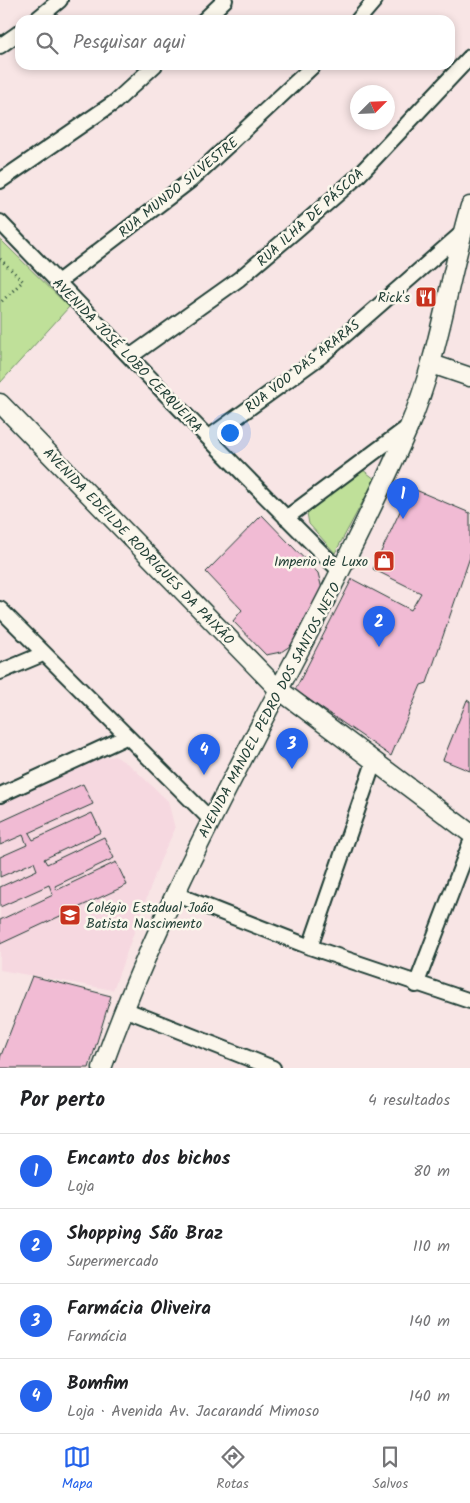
<!DOCTYPE html>
<html lang="pt">
<meta charset="utf-8">
<style>
body{margin:0;font-family:Kalam,sans-serif;background:#f6f6f6;color:#202124}
.compass{position:absolute;left:350px;top:85px;width:45px;height:45px;border-radius:50%;background:#fff;box-shadow:0 2px 8px #0003;rotate:66deg}
.you{position:absolute;left:229px;top:432px;width:18px;height:18px;margin:-12px;border:4px solid #fff;border-radius:50%;background:#1a73e8;box-shadow:0 0 0 8px #1a73e833}
.badge{display:grid;place-items:center;width:32px;height:32px;border-radius:50%;background:#2563eb;color:#fff;font-size:16px;font-weight:700}
.pin{position:absolute;translate:-50% -41px;filter:drop-shadow(0 1px 2px #0008)}
.pin::after{content:'';position:absolute;top:26px;width:18px;height:15px;background:inherit;clip-path:polygon(0 0,100% 0,50% 100%)}
.list{margin:0;padding:0;list-style:none}
h2{display:flex;justify-content:space-between;align-items:center;height:65px;margin:0;padding:0 20px;font-size:21px}
h2 small{font-size:16px;font-weight:400;color:#757577}
.list li{display:grid;grid-template-columns:32px 1fr auto;gap:15px;align-items:center;box-sizing:border-box;height:75px;padding:0 20px;border-top:1px solid #e0e0e0}
.list b{display:block;font-size:19px;white-space:nowrap}
.list p{margin:0;font-size:16px;white-space:nowrap;color:#757577}
.list em{font-size:16px;font-style:normal;color:#757577}
.icon{flex:none;width:28px;height:28px;fill:none;stroke:currentColor;stroke-width:2;stroke-linecap:round;stroke-linejoin:round}
.map{position:relative;flex:none;width:470px;height:1068px;overflow:hidden}
.search{position:absolute;background:#fff;box-shadow:0 2px 8px #0003;left:15px;right:15px;top:15px;height:55px;display:flex;align-items:center;gap:12px;box-sizing:border-box;padding:0 18px;border-radius:15px;color:#757577;font-size:19px}
.sheet{height:365px;background:#fff}
nav{display:flex;justify-content:space-around;align-items:center;box-sizing:border-box;height:70px;border-top:1px solid #e0e0e0;background:#fff;font-size:14px;color:#757577}
nav a{display:grid;justify-items:center;gap:2px}
nav .on{color:#2563eb}
.map>svg:first-child{display:block}
.built{fill:#f6d8e0}
.green{fill:#bfe099;stroke:#6f8e66}
.building{fill:#f1bbd4;stroke:#1f3d34}
.lines{fill:none;stroke-linecap:round;stroke-linejoin:round}
.minor-casing{stroke:#1f3d34;stroke-width:18}
.tertiary-casing{stroke:#1f3d34;stroke-width:21}
.path{stroke:#1f3d34;stroke-width:3;stroke-dasharray:1 4;stroke-linecap:butt}
.minor{stroke:#fbf7ec;stroke-width:14}
.tertiary{stroke:#fbf7ec;stroke-width:18}
.labels{text-anchor:middle;stroke-width:5;stroke-linejoin:round;paint-order:stroke}
.street-label{font-size:14px;fill:#1f3d34;stroke:#fbf7ec}
.poi-label{font-size:14px;fill:#1f3d34;stroke:#fbf7ec;text-anchor:end}
</style>
<div class="map">
<svg width="470" height="1068" viewBox="0 0 470 1068">
<rect width="100%" height="100%" fill="#f8e5e5"/>
<filter id="ink" filterUnits="userSpaceOnUse"><feTurbulence type="fractalNoise" baseFrequency=".02" numOctaves="2"/><feDisplacementMap in="SourceGraphic" scale="10" xChannelSelector="R" yChannelSelector="G"/><feConvolveMatrix kernelMatrix="1 2 1 2 8 2 1 2 1" color-interpolation-filters="sRGB"/></filter>
<g filter="url(#ink)">
<!-- built -->
<path class="built" d="M115 756 131 766 168 801 175 829 160 861 113 990 0 970V804L91 760Z"/>
<!-- green -->
<path class="green" d="M0 239 69 307 0 383Z
M363 470 375 479 335 553 309 524 307 513Z"/>
<!-- building -->
<path class="building" d="M404 485 470 513V557L427 683 421 685 391 756 295 690 352 579 411 610 421 593 373 569 402 507 392 503Z
M262 515 318 573 322 589 293 644 281 652 266 655 233 621 242 610 206 572Z
M467 700 470 702V771L443 760Z
M83 784 93 804 29 833 33 840 92 813 101 832 44 859 47 864 104 837 114 858 55 886 57 890 116 862 127 885 0 944V920L53 895 49 885 0 907V887L37 870 34 862 0 877V857L27 845 23 835 0 845V822Z
M32 976 111 996 89 1068H0V1058Z"/>
<g class="lines">
<!-- minor casing -->
<g class="minor-casing">
<path id="minor" d="M36 20 60 0
M204 20 225 0
M358 20 375 0
M0 46 20 32
M0 181 115 102 155 65
M0 222C113 339 225 458 341 572
M58 282 191 180 314 65
M131 356 239 279 299 228 357 177 470 57
M208 438 321 356 462 233
M286 518 408 427
M0 609 211 820
M0 672 43 654
M0 795 126 737
M175 894 310 947 470 1001
M310 947 374 762
M416 985 470 844
M124 1009 273 1068"/>
</g>
<!-- tertiary casing -->
<g class="tertiary-casing">
<path id="tertiary" d="M432 364 470 377
M0 403 278 689 470 833
M102 1068C182 845 313 645 408 429 439 358 448 280 470 206"/>
</g>
<!-- path -->
<path class="path" d="M0 259 23 281 0 303"/>
<!-- minor -->
<use href="#minor" class="minor"/>
<!-- tertiary -->
<use href="#tertiary" class="tertiary"/>
</g>
</g>
<!-- icons -->
<defs>
<g id="restaurant-square" transform="scale(1.125)"><rect x="-9" y="-9" width="18" height="18" rx="4" fill="#c8321e" stroke="#fbf7ec"/><path d="M-5-6h1v4h1v-4h1v4h1v-4h1v5L-1.5 .5V6h-2V.5L-5-1ZM5-6V6H3V1.5H1.5Q1.5-4 5-6Z" fill="#fff"/></g>
<g id="shop-square" transform="scale(1.125)"><rect x="-9" y="-9" width="18" height="18" rx="4" fill="#c8321e" stroke="#fbf7ec"/><path d="M-5-2.5h2.3a2.7 3.5 0 0 1 5.4 0H5L5.5 6h-11ZM-1.5-2.5h3a1.5 2.3 0 0 0-3 0Z" fill="#fff"/></g>
<g id="school-square" transform="scale(1.125)"><rect x="-9" y="-9" width="18" height="18" rx="4" fill="#c8321e" stroke="#fbf7ec"/><path d="M0-5L7-2L0 1L-7-2ZM-4 1L0 2.5L4 1V4Q0 6-4 4Z" fill="#fff"/></g>
</defs>
<g fill-rule="evenodd">
<use href="#restaurant-square" x="426" y="297"/>
<use href="#shop-square" x="384" y="561"/>
<use href="#school-square" x="70" y="915"/>
</g>
<g class="labels">
<!-- street labels -->
<g class="street-label">
<text transform="translate(178 187) rotate(-39)" y="5">RUA MUNDO SILVESTRE</text>
<text transform="translate(310 217) rotate(-42)" y="5">RUA ILHA DE PÁSCOA</text>
<text transform="translate(128 355) rotate(46)" y="5">AVENIDA JOSÉ LOBO CERQUEIRA</text>
<text transform="translate(302 366) rotate(-38)" y="5">RUA VOO DAS ARARAS</text>
<text transform="translate(139 546) rotate(46)" y="5">AVENIDA EDEILDE RODRIGUES DA PAIXÃO</text>
<text transform="translate(269 710) rotate(-62)" y="5">AVENIDA MANOEL PEDRO DOS SANTOS NETO</text>
</g>
<!-- poi labels -->
<g class="poi-label">
<text x="410" y="302">Rick's</text>
<text x="368" y="566">Imperio de Luxo</text>
<text x="86" y="912" text-anchor="start">Colégio Estadual João<tspan x="86" dy="16">Batista Nascimento</tspan></text>
</g>
</g>
</svg>
<svg class="compass" viewBox="-18 -18 36 36"><path d="M0-13l5 13h-10z" fill="#e53935"/><path d="M0 13l5-13h-10z" fill="#757577"/></svg>
<div class="you"></div>
<div class="pin badge" style="left:403px;top:519px">1</div>
<div class="pin badge" style="left:379px;top:647px">2</div>
<div class="pin badge" style="left:292px;top:769px">3</div>
<div class="pin badge" style="left:204px;top:775px">4</div>
<div class="search"><svg class="icon" aria-label="search" viewBox="0 0 24 24"><circle cx="10" cy="10" r="6"/><path d="M15 15l6 6"/></svg>Pesquisar aqui</div>
</div>
<section class="sheet">
<h2>Por perto<small>4 resultados</small></h2>
<ul class="list">
<li><span class="badge">1</span><div><b>Encanto dos bichos</b><p>Loja</p></div><em>80 m</em></li>
<li><span class="badge">2</span><div><b>Shopping São Braz</b><p>Supermercado</p></div><em>110 m</em></li>
<li><span class="badge">3</span><div><b>Farmácia Oliveira</b><p>Farmácia</p></div><em>140 m</em></li>
<li><span class="badge">4</span><div><b>Bomfim</b><p>Loja · Avenida Av. Jacarandá Mimoso</p></div><em>140 m</em></li>
</ul>
</section>
<nav>
<a class="on"><svg class="icon" aria-label="map" viewBox="0 0 24 24"><path d="M3 6l6-2 6 2 6-2v14l-6 2-6-2-6 2zM9 4v14M15 6v14"/></svg>Mapa</a>
<a><svg class="icon" aria-label="directions" viewBox="0 0 24 24"><path d="M12 3l9 9-9 9-9-9zM9 14v-3h6M13 9l2 2-2 2"/></svg>Rotas</a>
<a><svg class="icon" aria-label="saved" viewBox="0 0 24 24"><path d="M7 4h10v16l-5-4-5 4z"/></svg>Salvos</a>
</nav>
